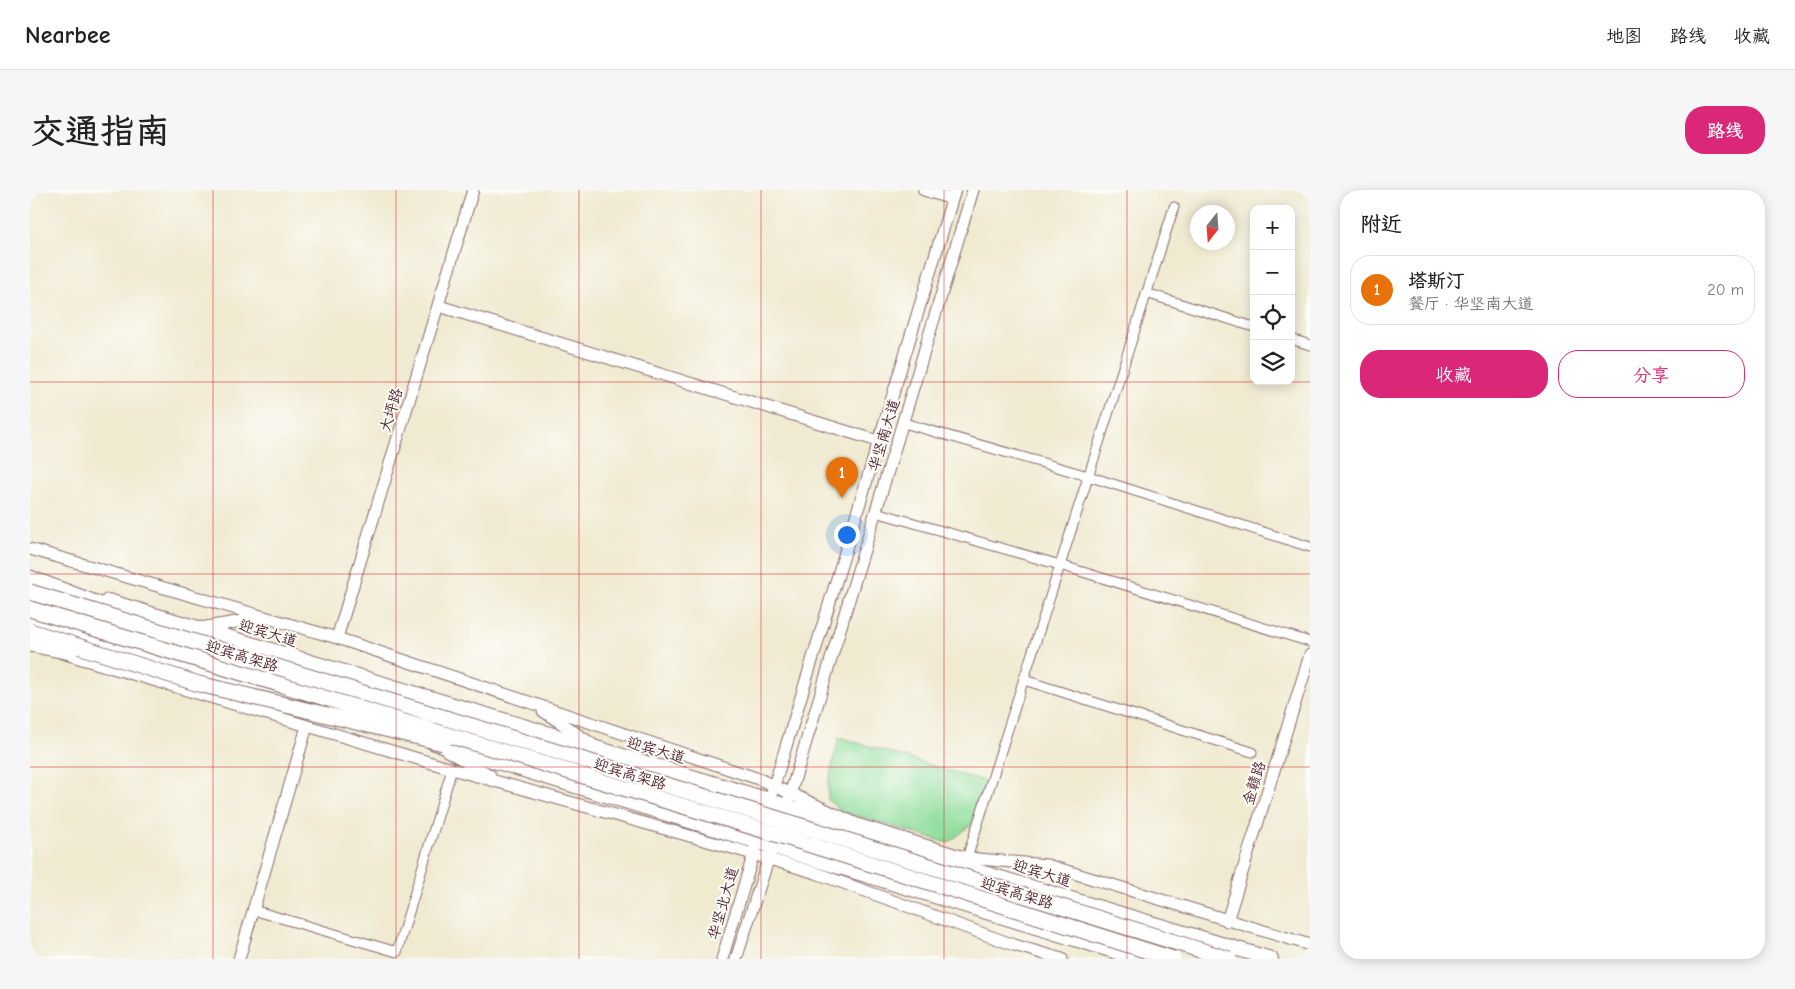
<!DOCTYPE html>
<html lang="zh">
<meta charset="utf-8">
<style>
body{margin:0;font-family:"Comic Neue","LXGW WenKai TC",sans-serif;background:#f6f6f6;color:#222}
.controls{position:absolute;right:15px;top:15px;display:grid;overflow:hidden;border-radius:10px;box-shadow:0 2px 12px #0003}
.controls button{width:45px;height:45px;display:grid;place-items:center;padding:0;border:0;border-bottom:1px solid #e0e0e0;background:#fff;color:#222;font:25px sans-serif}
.compass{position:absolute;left:1160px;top:15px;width:45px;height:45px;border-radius:50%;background:#fff;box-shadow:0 2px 12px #0003;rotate:197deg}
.you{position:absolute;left:816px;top:344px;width:18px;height:18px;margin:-12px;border:4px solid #fff;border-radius:50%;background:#1a73e8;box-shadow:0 0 0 8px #1a73e833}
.badge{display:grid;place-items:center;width:32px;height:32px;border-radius:50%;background:#db2777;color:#fff;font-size:16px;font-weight:700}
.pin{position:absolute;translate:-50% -41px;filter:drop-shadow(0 1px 2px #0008)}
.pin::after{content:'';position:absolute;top:26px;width:18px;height:15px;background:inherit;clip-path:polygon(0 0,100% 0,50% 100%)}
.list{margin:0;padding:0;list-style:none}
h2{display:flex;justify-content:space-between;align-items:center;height:65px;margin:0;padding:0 20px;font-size:21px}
h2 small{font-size:16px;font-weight:400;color:#767676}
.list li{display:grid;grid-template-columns:32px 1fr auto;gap:15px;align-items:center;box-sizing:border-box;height:70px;margin:0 10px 10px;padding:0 10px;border:1px solid #e0e0e0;border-radius:20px}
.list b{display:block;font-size:19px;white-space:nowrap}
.list p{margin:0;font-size:16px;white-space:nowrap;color:#767676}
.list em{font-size:16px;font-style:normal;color:#767676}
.actions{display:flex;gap:10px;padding:15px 20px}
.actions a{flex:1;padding:11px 0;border:1px solid #db2777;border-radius:20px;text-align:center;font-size:18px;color:#db2777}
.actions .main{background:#db2777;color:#fff}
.icon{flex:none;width:28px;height:28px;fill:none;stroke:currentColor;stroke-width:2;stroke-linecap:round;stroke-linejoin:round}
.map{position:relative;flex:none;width:1280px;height:769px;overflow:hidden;border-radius:20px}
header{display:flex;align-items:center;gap:30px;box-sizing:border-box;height:70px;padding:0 25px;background:#fff;border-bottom:1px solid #e0e0e0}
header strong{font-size:24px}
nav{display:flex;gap:28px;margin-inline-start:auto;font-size:18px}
.intro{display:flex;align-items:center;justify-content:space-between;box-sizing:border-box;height:120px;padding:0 30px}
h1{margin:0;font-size:35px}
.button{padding:12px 22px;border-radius:20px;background:#db2777;color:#fff;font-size:18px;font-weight:700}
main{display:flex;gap:30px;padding:0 30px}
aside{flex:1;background:#fff;border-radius:20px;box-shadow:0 2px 12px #0003}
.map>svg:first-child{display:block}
.green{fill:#8fde9d;stroke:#6c7e64}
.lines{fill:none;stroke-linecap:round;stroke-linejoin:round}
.street-casing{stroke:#846665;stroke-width:11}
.secondary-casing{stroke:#846665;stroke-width:13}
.primary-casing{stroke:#846665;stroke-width:16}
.highway-casing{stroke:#846665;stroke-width:17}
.street{stroke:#fff;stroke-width:9}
.secondary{stroke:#fff;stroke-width:11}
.primary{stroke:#fff;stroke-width:14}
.highway{stroke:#fff;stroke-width:15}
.highway-bridge-casing{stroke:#846665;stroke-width:17;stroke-linecap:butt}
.highway-bridge{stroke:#fff;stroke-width:15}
.grid{fill:none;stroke:#d62828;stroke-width:1;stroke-opacity:0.55}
.labels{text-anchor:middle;stroke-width:4;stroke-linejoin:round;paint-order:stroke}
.street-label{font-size:15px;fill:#4a1f2b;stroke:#fdfcf7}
</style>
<header>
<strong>Nearbee</strong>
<nav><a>地图</a><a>路线</a><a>收藏</a></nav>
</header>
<div class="intro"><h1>交通指南</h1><a class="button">路线</a></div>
<main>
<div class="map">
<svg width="1280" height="769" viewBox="0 0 1280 769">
<rect width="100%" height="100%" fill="#fdfcf7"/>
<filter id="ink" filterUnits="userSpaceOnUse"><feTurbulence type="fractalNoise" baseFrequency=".02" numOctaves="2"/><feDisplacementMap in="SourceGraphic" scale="10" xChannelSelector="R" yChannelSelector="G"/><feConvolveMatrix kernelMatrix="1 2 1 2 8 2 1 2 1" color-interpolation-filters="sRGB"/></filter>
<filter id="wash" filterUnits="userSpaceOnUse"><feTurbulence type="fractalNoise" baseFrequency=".0096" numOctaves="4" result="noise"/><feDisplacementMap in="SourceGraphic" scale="20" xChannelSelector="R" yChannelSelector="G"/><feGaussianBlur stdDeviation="1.12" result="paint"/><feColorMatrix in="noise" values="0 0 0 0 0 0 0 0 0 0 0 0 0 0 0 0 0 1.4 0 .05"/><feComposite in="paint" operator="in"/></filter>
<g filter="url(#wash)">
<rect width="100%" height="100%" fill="#f0ead1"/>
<!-- green -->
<path class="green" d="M809 547 956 592 941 635 918 653 811 621 798 610V594Z"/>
</g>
<g filter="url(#ink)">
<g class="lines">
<!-- street casing -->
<g class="street-casing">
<path id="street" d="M1116 103 1224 137
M1261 149 1280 155
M874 233 1058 286 1280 357
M846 322 1030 375 1280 452
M994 490 1222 562
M935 674 1144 17
M223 720 367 762 422 579"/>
</g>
<!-- secondary casing -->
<g class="secondary-casing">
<path id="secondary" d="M894 0 922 9
M409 116 848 251
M0 359 307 448 729 589 827 634 937 668 1017 675 1280 755
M170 438 231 428
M307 448 443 0
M32 463 422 579 706 659 786 683 984 755 1032 769
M513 521 562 554
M417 561 460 585
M759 608 943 0
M733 632 925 0
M1197 731 1280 465
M209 769 277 536
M692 769 725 659
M706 769 740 664"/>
</g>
<!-- primary casing -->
<g class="primary-casing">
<path id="primary" d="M78 411 739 610 934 677 1241 769
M0 429 267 511
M402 552 1110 769"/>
</g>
<!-- highway casing -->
<g class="highway-casing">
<path id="highway" d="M0 388 94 424"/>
</g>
<!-- street -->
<use href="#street" class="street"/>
<!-- secondary -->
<use href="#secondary" class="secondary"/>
<!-- primary -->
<use href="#primary" class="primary"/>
<!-- highway -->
<use href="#highway" class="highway"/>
<!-- highway-bridge casing -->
<g class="highway-bridge-casing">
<path id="highway-bridge" d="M0 402 755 631 1199 769
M0 419 749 645 1143 769
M0 441 169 494 413 553
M0 454 40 462"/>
</g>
<!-- highway-bridge -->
<use href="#highway-bridge" class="highway-bridge"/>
</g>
</g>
<!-- grid -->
<path class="grid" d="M183 0V769M366 0V769M549 0V769M731 0V769M914 0V769M1097 0V769M0 192H1280M0 384H1280M0 577H1280"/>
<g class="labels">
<!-- street labels -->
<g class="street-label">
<text transform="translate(361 220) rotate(-73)" y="5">大坪路</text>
<text transform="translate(854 245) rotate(-73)" y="5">华坚南大道</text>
<text transform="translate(238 443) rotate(17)" y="5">迎宾大道</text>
<text transform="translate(212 466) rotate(17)" y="5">迎宾高架路</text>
<text transform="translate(626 560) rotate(16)" y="5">迎宾大道</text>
<text transform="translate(600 584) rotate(17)" y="5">迎宾高架路</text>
<text transform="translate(1224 593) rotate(-73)" y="5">金赣路</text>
<text transform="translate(1012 683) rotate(17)" y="5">迎宾大道</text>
<text transform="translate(987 703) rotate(17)" y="5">迎宾高架路</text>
<text transform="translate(693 713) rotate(-74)" y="5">华坚北大道</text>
</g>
</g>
</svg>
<div class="controls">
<button>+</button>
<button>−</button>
<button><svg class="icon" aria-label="locate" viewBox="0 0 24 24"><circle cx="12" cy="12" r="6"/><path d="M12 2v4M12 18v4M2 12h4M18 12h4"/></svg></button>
<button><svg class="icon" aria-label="layers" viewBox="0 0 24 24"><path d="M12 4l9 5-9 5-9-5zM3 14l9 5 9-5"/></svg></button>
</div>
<svg class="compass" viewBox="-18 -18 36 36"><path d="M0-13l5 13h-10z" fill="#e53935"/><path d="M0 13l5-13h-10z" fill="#767676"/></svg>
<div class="you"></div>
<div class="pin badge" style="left:812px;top:308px;background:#e8710a">1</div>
</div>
<aside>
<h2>附近<small></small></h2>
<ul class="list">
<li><span class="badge" style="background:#e8710a">1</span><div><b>塔斯汀</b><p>餐厅 · 华坚南大道</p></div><em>20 m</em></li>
</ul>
<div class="actions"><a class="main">收藏</a><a>分享</a></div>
</aside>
</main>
